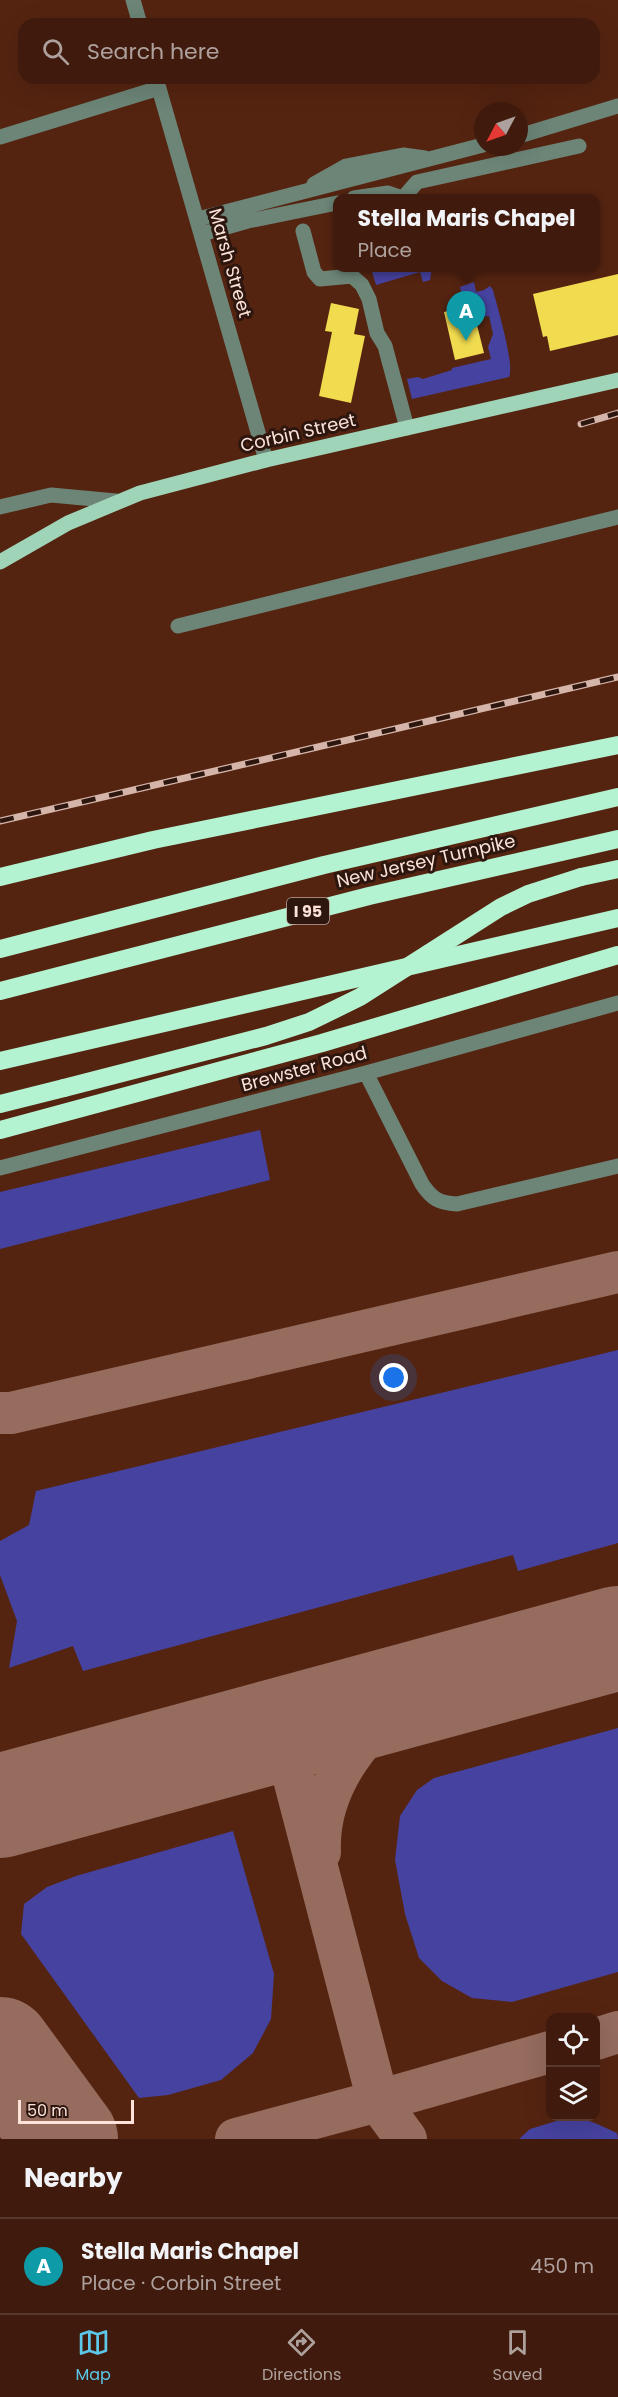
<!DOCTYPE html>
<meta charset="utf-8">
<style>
body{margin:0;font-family:Poppins,sans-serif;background:#472416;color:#f1f3f6}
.controls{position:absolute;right:18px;bottom:18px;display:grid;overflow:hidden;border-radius:12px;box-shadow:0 6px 24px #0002}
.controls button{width:54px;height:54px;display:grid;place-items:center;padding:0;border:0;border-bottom:2px solid #59392e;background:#401b0d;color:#f1f3f6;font:30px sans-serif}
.compass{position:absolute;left:474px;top:102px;width:54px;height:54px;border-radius:50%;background:#401b0d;box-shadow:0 6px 24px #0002;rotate:229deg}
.scale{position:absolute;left:18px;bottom:15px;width:116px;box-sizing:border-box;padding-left:6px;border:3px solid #fce2d9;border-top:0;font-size:16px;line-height:21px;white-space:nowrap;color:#fce2d9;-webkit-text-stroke:4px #2c160e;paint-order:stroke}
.you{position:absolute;left:394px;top:1378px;width:21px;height:21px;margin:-15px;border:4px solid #fff;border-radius:50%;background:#1a73e8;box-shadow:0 0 0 9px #1a73e833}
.badge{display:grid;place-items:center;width:39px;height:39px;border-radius:50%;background:#5cc7e8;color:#fff;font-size:20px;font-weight:700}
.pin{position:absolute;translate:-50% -50px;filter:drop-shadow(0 2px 3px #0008)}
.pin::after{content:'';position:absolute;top:32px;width:21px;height:18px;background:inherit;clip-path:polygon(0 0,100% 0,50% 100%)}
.popup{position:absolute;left:333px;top:194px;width:267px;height:78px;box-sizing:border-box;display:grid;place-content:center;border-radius:12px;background:#401b0d;filter:drop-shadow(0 2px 4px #0005);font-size:20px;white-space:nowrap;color:#aea19d}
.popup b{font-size:22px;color:#f1f3f6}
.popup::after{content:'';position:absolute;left:50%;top:100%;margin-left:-12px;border:12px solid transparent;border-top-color:#401b0d}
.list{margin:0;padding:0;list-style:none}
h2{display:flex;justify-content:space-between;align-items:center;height:78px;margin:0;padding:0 24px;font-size:26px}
h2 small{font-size:20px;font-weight:400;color:#aea19d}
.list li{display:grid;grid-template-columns:39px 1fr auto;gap:18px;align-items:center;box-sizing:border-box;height:96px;padding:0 24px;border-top:2px solid #59392e}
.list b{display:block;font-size:22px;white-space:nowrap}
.list p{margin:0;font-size:20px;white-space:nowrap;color:#aea19d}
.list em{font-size:20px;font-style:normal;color:#aea19d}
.icon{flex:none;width:33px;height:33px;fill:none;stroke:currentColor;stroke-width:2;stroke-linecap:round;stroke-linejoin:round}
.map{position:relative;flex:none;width:618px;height:2139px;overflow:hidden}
.search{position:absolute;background:#401b0d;box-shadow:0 6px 24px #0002;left:18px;right:18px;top:18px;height:66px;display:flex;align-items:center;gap:15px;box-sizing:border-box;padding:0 21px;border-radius:18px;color:#aea19d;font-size:22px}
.sheet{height:174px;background:#401b0d}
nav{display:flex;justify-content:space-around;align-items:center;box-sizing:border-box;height:84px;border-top:2px solid #59392e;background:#401b0d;font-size:16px;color:#aea19d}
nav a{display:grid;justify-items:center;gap:3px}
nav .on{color:#5cc7e8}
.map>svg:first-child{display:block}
.green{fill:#46429f}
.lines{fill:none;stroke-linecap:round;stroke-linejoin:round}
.taxiway{stroke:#956c5e;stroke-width:42}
.runway{stroke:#956c5e;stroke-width:104}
.building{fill:#f1dc50}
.minor{stroke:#6c8577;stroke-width:15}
.major{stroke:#a0d4b8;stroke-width:15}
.highway{stroke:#b4f3d1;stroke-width:18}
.rail-casing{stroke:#d5b5aa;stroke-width:7}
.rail{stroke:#2c160e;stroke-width:4.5;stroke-dasharray:14;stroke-linecap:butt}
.highway-bridge{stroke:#b4f3d1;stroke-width:18}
.labels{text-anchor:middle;stroke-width:6;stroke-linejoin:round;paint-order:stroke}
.shield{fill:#2c160e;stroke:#bea59c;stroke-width:1.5}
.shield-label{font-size:16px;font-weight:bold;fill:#fce2d9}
.street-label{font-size:18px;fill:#fce2d9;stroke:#2c160e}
</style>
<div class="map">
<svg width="618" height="2139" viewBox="0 0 618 2139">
<rect width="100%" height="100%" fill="#552411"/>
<!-- green -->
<path class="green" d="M371 268H432L430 280 423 282 420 272 376 285Z
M474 282 476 292 484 290 490 286 493 290C497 306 515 365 509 377L412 399 407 379 418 377 423 379 452 370V368L491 359 488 347 493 334 489 316 475 318 472 306 465 307 460 287Z
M260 1130 270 1180 0 1249V1192Z
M618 1350V1543L518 1571 513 1555 83 1671 73 1646 9 1668 17 1621 0 1575V1541L29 1525 36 1491Z
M618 1728V1972L512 2002 472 1998 442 1981 419 1958 405 1914 395 1860 400 1816 417 1790 434 1778Z
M233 1831 274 1974 271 2019 253 2053 221 2080 168 2095 139 2098 21 1934 24 1904 47 1887 76 1876Z
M573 2116 595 2123 617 2133 618 2139H519L530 2129Z"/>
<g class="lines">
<!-- taxiway -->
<path class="taxiway" d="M0 1413H11L618 1272
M281 1729 378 2101 406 2139
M320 1852C317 1788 364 1721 422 1695 435 1689 448 1685 461 1681
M596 2039 618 2032
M236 2139 378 2101 550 2052"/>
<!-- runway -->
<path class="runway" d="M0 1806 618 1638
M0 2049 66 2139"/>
</g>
<!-- building -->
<path class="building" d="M618 274V335L550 351 547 336 543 337 533 294Z
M331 303 359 309 354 334 365 336 351 403 319 396 332 332 325 331Z
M472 305 484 353 455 360 444 312Z"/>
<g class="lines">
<!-- minor -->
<path class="minor" d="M133 0 140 24
M156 78 266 460
M519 136 618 106
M0 137 159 88
M314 184 346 166 403 155 425 158
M354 198 388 193 403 198
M403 198 417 182 579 146
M198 219 483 145
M303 231 314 272 320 279 352 276
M202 234 248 221 337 203
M350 268 352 276 362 285 369 299 377 333 385 346 407 428
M0 507 51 495 116 501
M178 626 618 517
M366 1073 422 1184C432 1199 439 1203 457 1204L618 1166
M0 1168 366 1073 618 1003"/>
<!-- major -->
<path class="major" d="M0 562 68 523 140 493 266 460 618 380"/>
<!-- highway -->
<path class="highway" d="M0 877 153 840 618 745
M581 877 618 869
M0 949 324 865 618 797
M0 991 369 896 618 839
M0 1061 618 918
M0 1104 64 1088
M0 1130 322 1043 618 955"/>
<!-- rail casing -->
<g class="rail-casing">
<path id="rail" d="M581 424 618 413
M0 821 618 677"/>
</g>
<!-- rail -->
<use href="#rail" class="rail"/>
<!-- highway-bridge -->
<path class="highway-bridge" d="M64 1088 266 1036 309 1022 360 997 501 907 528 894 581 877"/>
</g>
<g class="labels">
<!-- shield labels -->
<rect class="shield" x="287" y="898" width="42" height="26" rx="4.5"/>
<g class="shield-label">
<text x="308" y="917">I 95</text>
</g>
<!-- street labels -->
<g class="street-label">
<text transform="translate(230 263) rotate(74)" y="6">Marsh Street</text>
<text transform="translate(298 433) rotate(-13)" y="6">Corbin Street</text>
<text transform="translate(426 861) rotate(-13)" y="6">New Jersey Turnpike</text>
<text transform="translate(304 1069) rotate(-15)" y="6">Brewster Road</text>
</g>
</g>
</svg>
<div class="controls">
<button><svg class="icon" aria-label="locate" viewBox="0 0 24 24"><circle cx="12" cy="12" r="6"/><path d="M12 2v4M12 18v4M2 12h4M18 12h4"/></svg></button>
<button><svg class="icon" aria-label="layers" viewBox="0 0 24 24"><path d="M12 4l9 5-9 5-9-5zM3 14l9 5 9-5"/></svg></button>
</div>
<svg class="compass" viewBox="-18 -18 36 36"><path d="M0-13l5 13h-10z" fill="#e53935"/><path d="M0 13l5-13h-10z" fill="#aea19d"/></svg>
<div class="scale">50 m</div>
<div class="you"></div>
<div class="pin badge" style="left:466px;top:341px;background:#0f9aa8">A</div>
<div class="popup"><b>Stella Maris Chapel</b>Place</div>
<div class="search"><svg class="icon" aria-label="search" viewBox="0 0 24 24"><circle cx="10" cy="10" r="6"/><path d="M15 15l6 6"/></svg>Search here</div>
</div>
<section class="sheet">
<h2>Nearby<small></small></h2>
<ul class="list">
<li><span class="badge" style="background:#0f9aa8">A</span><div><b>Stella Maris Chapel</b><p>Place · Corbin Street</p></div><em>450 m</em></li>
</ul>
</section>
<nav>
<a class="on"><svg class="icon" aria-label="map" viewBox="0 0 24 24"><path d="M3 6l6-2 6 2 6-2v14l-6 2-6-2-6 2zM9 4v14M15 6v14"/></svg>Map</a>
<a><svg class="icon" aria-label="directions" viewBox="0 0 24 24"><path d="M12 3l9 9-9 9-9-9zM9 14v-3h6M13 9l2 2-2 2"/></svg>Directions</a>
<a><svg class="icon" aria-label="saved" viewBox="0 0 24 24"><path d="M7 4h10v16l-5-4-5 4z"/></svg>Saved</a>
</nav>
